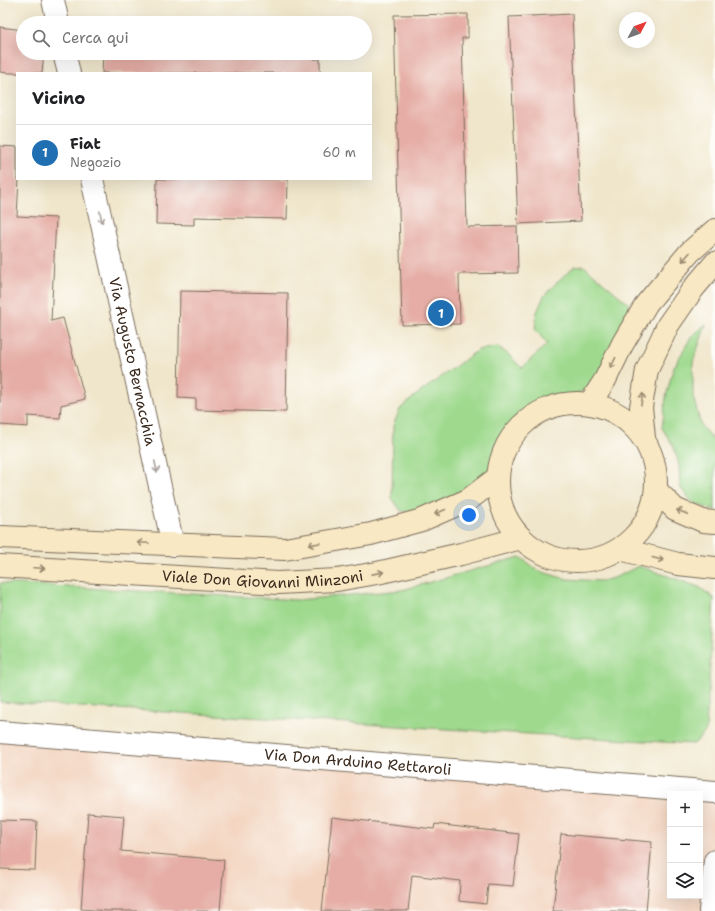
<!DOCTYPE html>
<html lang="it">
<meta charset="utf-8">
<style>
body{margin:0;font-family:"Shantell Sans",sans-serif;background:#f2f2f2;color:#202124}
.controls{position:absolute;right:12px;bottom:12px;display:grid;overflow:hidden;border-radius:0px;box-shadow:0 4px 16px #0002}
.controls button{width:36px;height:36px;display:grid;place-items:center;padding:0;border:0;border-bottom:1px solid #e0e0e0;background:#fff;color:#202124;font:20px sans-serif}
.compass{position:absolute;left:619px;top:12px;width:36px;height:36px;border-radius:50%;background:#fff;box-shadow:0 4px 16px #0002;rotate:49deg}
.you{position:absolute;left:469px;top:515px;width:14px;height:14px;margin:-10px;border:3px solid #fff;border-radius:50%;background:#1a73e8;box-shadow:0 0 0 6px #1a73e833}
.badge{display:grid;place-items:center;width:26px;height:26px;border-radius:50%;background:#1f6fb2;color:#fff;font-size:13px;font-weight:700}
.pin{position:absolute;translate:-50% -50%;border:2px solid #fff;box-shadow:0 1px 4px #0006}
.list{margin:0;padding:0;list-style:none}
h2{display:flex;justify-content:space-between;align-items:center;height:52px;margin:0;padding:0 16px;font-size:17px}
h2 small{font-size:13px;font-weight:400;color:#757577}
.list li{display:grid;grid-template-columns:26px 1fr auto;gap:12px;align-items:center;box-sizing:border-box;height:56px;padding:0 16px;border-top:1px solid #e0e0e0}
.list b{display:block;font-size:15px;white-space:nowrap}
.list p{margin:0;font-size:13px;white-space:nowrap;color:#757577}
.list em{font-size:13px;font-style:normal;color:#757577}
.icon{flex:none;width:22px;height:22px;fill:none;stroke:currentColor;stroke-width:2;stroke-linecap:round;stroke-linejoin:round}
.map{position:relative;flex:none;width:715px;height:911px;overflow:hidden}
.search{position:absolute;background:#fff;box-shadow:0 4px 16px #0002;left:16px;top:16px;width:356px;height:44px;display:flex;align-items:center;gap:10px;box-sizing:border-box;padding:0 14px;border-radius:22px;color:#757577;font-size:15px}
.panel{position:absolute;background:#fff;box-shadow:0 4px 16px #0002;left:16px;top:72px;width:356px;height:108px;border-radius:0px}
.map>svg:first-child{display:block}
.built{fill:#f3d4bf;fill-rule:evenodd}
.green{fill:#9ed98d;stroke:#6c8256}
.building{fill:#e5ada5}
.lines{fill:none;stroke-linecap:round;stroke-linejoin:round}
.street-casing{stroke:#7a6c5b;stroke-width:24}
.secondary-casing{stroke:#7a6c5b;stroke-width:24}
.street{stroke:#fff;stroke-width:22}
.secondary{stroke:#f8e8c3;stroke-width:22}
.oneway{stroke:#a79f9a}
.oneway2{stroke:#9a8970}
.labels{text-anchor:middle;stroke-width:3;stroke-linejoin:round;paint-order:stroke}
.street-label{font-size:15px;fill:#3b2a1e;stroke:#fdfcf7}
</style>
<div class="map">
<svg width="715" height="911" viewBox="0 0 715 911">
<rect width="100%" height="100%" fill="#fdfcf7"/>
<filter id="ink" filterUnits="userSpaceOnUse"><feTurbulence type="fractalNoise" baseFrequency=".025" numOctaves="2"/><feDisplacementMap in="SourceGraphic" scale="8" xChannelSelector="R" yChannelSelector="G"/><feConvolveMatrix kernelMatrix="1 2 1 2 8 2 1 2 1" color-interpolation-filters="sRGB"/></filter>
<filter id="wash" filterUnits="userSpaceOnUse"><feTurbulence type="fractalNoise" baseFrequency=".012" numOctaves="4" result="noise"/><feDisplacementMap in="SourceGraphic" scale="16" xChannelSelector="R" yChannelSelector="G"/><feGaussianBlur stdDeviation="0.9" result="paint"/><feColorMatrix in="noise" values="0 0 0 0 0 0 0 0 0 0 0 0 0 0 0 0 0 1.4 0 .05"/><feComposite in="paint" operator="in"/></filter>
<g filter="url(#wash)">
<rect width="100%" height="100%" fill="#f0e6cb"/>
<!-- built -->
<path class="built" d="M0 732 715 792V911H0ZM670 794H700V896H670Z"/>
<!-- green -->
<path class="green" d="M584 266 630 305 631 314 591 388 575 394 541 400 517 417 498 447 490 476 419 513 401 511 392 498 393 426 400 409 415 396 478 350 498 347 509 355 522 368 547 344 535 329 537 312 544 296 558 281 574 267Z
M706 324 693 362V396L701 426 715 442V511L692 502 680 487 679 465 674 447 662 428 666 397 673 369 691 337Z
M520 557 539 571 566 579 602 581 614 578 639 566 699 587 714 598 706 731 694 744 0 702V583L298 600 402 590Z"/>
<g id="blocks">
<!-- building -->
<path class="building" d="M468 14V38H462L467 227 517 226 518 273 459 274 460 324 402 325 394 15Z
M572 14 581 221 518 224 509 17Z
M0 27 23 30V53H44L42 73H10L0 72Z
M103 53H239L274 56V53H314V59H320V73H102Z
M0 146 17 147V179H19L17 216 56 218 51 321 63 318 85 399 61 405 60 418 28 416V427L0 425Z
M157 179H288L287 219 194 217V225L156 224Z
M180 291 288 293 286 412 196 410V399L178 398Z
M88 813 124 816 121 851 224 860 220 911H108L81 909Z
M332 817 434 829 435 824 519 834 513 886 488 884 486 904 459 901 460 881 412 875 408 911H322Z
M0 820 37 821 35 870 0 869Z
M561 834 652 842 646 911H553Z"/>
</g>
</g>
<g filter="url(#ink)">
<use href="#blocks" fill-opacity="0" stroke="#7a6c5b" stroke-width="1"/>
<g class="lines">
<!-- street casing -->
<g class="street-casing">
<g id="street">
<path d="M53 0 58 23"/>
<path d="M64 53 69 73"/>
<path id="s1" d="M92 179 173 545"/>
<path id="s2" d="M0 732 715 792"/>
<path d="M710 911 715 861"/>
</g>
</g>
<!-- secondary casing -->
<g class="secondary-casing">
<g id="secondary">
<circle cx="577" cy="482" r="79"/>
<path d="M590 403 605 380 623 343 647 303 690 252 715 230"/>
<path d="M644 438 641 407 647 370 668 325 693 289 715 263"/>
<path d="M656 490 675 509 703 521 715 522"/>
<path d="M0 537 285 549 371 534 422 520 468 500 497 478"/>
<path d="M620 549 678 564 715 568"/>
<path id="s3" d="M0 566 278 583 337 580 377 573 461 554 521 538"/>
</g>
</g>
<!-- street -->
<use href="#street" class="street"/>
<!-- secondary -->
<use href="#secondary" class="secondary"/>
</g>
<!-- one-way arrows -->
<defs><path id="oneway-shaft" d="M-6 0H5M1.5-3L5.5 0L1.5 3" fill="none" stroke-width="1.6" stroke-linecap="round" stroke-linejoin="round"/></defs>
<g class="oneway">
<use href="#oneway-shaft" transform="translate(101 217) rotate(78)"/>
<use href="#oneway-shaft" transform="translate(156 467) rotate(78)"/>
</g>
<g class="oneway2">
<use href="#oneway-shaft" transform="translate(686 257) rotate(131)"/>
<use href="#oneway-shaft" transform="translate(613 363) rotate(116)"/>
<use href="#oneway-shaft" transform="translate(642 399) rotate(-80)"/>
<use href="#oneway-shaft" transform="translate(440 512) rotate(156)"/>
<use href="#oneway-shaft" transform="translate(682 512) rotate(-157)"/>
<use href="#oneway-shaft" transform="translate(143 543) rotate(-177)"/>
<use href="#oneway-shaft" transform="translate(314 544) rotate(170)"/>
<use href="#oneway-shaft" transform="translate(658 559) rotate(15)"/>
<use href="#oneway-shaft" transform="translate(39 568) rotate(3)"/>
<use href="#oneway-shaft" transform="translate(378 573) rotate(-11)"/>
</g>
</g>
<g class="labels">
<!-- street labels -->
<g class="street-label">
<text dy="5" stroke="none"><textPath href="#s1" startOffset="187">Via Augusto Bernacchia</textPath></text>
<text dy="5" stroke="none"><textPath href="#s3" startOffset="263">Viale Don Giovanni Minzoni</textPath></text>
<text dy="5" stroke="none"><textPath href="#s2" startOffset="359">Via Don Arduino Rettaroli</textPath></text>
</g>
</g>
</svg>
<div class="controls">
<button>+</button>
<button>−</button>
<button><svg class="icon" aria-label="layers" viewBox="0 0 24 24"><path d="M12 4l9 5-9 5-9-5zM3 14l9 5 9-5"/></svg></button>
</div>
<svg class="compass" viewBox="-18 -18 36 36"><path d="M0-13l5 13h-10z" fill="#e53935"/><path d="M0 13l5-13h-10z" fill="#757577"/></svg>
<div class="you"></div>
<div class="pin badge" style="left:441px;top:313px">1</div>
<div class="search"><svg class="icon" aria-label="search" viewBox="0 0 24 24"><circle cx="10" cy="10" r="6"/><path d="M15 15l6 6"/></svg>Cerca qui</div>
<section class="panel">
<h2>Vicino<small></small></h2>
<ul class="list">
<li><span class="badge">1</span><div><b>Fiat</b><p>Negozio</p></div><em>60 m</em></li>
</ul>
</section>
</div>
